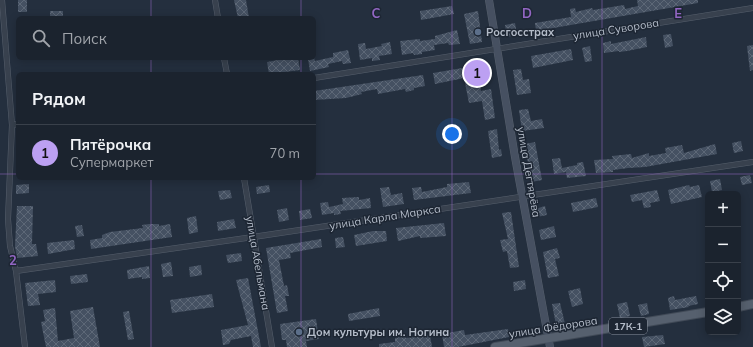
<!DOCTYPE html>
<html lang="ru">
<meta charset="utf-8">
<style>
body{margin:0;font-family:Mulish,sans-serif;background:#282f3a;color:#f1f3f6}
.controls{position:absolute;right:12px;bottom:12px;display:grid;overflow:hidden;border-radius:6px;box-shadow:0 2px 10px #0003}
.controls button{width:36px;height:36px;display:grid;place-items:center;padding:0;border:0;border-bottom:1px solid #39404a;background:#1b232e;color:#f1f3f6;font:20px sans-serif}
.you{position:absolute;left:452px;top:134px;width:14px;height:14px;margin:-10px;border:3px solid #fff;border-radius:50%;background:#1a73e8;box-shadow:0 0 0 6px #1a73e833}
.badge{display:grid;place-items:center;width:26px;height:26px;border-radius:50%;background:#bca0f2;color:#111;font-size:13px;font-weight:700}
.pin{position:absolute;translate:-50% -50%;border:2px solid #fff;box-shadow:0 1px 4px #0006}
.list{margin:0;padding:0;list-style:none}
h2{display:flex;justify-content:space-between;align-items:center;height:52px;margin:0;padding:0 16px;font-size:17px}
h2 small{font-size:13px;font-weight:400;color:#a0a4aa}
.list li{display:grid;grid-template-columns:26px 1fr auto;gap:12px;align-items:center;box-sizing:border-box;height:56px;padding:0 16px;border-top:1px solid #39404a}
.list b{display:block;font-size:15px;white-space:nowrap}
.list p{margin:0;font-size:13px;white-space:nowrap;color:#a0a4aa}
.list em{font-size:13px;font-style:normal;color:#a0a4aa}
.icon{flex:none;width:22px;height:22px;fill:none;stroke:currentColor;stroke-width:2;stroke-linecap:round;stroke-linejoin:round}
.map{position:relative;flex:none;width:753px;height:347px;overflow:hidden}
.search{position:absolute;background:#1b232e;box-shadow:0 2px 10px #0003;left:16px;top:16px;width:300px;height:44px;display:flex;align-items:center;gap:10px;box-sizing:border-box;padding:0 14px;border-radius:6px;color:#a0a4aa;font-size:15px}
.panel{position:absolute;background:#1b232e;box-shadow:0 2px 10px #0003;left:16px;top:72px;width:300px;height:108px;border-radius:6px}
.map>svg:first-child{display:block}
.building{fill:url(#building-cross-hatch)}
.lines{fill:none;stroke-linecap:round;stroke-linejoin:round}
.street-casing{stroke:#565f6c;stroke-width:6}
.secondary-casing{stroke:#565f6c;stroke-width:8}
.primary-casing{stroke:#414a57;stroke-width:10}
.street{stroke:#38414e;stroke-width:5}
.secondary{stroke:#465061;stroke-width:7}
.primary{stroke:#56606e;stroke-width:8}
.grid{fill:none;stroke:#9266c3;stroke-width:1;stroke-opacity:0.55}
.service-dot{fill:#5c6f8a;stroke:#1d2633;stroke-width:1.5}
.labels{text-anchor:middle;stroke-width:3;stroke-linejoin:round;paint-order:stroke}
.shield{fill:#1d2633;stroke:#878f9c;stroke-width:1}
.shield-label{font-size:10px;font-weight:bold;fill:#b4bcc9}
.street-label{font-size:11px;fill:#b4bcc9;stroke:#1d2633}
.poi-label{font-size:11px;font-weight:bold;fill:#b4bcc9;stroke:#1d2633;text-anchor:start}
.grid-label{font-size:13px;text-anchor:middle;font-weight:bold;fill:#9266c3;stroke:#1d2633;stroke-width:3;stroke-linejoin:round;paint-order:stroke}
</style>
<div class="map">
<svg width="753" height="347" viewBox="0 0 753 347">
<defs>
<pattern id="building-cross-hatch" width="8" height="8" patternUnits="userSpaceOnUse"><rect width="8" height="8" fill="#455162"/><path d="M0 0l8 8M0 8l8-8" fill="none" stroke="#5d6877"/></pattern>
</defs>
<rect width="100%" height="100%" fill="#242f3e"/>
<!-- building -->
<path class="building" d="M18 0H27V12H18Z
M234 0H246L249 18H238Z
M637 0H698V3L536 31 535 23 571 17 570 9 575 8 576 12 592 8 593 10 624 5 625 9 638 6Z
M452 6 454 14 421 20 420 11Z
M50 11H63V18H50Z
M478 11 482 42 470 44 464 14Z
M515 23 517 35 507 37 505 25Z
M457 30 460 44 449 45 448 43 434 45 435 50 422 52V54L414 55 413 53 402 55 400 41 420 39V41L435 39V36Z
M671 34 673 46 665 48 663 35Z
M646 37 647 47 627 51 619 52V51L604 53 603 43 611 41V44Z
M390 42 392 54 379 56 380 60 372 61V58L360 60 358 44 365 43 366 49 382 46 381 44Z
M753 45V70L750 71 747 46Z
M590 46 592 61 585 62 582 48Z
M571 49 573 60 533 68 531 56Z
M348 50 351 63 343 64 342 61 328 64 329 67 310 71 308 59 314 58 315 61 333 57V53Z
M289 58H298L300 70 269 74 267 62Z
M486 64 488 78 479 79 481 91 491 89 495 118 485 120 482 101 469 103 464 78 435 84 433 73Z
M521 69 523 80 529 79 531 93 517 95 513 70Z
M423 75 425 86 414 88V90L406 92 405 89 378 94 377 89 361 92 362 94 346 98 314 100V91Z
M528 109 531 121 542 119 544 128 522 131 519 110Z
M497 129 499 150 501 149 502 156 492 158 488 131Z
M741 141 743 151 734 153 732 143Z
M535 142 542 180 531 182 525 144Z
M715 144 717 154 645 167 628 168 613 170V172L596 173 594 160 613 159 612 156 631 154 632 158 649 153V156L666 153 665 148 682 145 684 153Z
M560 158 562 168 577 165V163L583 162 586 176 567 178 566 172 554 174 552 159Z
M750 175 752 183 742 185 740 177Z
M720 179 722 190 712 192 710 181Z
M469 182 471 193 414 200 412 188 421 187 422 192 447 187V184Z
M29 184V193L16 194V185Z
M269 185 270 192 257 194 256 187Z
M689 185 690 187 699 185 702 197 671 204 668 190Z
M389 187 391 195 402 193 404 204 383 207 380 188Z
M230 190 232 198 220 200 218 191Z
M657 190 660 201 650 203 651 207 644 208 642 200 632 202 630 195Z
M359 197V200L370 198 371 208 340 211 341 214 334 215V213L322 215 320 203 328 202 329 207 343 204 342 198Z
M596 198 598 207 573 212 571 203Z
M17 206H33L32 244H36L38 256 17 258 15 246Z
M545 206 547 215 537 217 535 209Z
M287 208 289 220 279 222 277 210Z
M310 209 312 218 300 220 299 211Z
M511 212 519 267 510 268 507 251 503 252 500 240 508 239 502 213Z
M196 216 198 232 189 234 187 218Z
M234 219 236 228 218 231 217 222Z
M444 223 446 236 420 238V236L398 241 396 228Z
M149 224H159V226L170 224 172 237 91 249 90 240 102 238V235L110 232 143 228 142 225Z
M82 225 84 236 77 237 75 226Z
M554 226 556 237 541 240 539 230Z
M373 231H386L387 241 356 246 354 235Z
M343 237 345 247 336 248 335 238Z
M321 239 322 247 290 253 291 258 279 260 284 286 287 285 289 296H285L288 311 277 313 266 248Z
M74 240 75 249 48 254 47 243Z
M557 248 560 258 555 259 559 276 548 278 543 252Z
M241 253 242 261 228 263 226 255Z
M171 262 173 276 163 277 161 264Z
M201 265 202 275 190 277 189 267Z
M149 266 150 278 142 279V277L128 279 127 270Z
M87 274 88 282 71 284 70 276Z
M248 278 261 347H253L251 336 231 340 229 344 223 345 221 330 248 325 236 280Z
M55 280 56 292 38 294 40 305 28 306 25 283Z
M525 280 526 289 514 291 513 282Z
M580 288 583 304 572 307 568 291Z
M212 294 214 307 172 313 170 300Z
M674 296 675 300 696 296 698 304 688 306 689 307 670 310 668 298Z
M627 302 630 316 620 318 617 304Z
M560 303 566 328 557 330 552 304Z
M647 303 649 314 641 316 638 305Z
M93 307 100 347H46L41 322 45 321 43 310 55 308 58 341 74 338 70 311Z
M379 308 380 316 349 321 348 314Z
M129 311 134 339 128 340 123 312Z
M316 319 319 339 306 341 307 347H287L286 340H282L280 324Z
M508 329 509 337 458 347H444L442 334 464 330 465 335Z
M430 335 432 347H379V344L395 342V338L406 336V338Z
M663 335 665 344 644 347 642 337Z"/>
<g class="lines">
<!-- street casing -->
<g class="street-casing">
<path id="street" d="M2 0 12 125 8 219 10 246 16 271 25 347
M215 0 218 18
M224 58 227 74
M314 78 753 8
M12 125 18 124
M244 178 272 347
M16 271 253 237 753 162"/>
</g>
<!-- secondary casing -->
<g class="secondary-casing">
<path id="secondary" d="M489 0 515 157 550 347"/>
</g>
<!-- primary casing -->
<g class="primary-casing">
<path id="primary" d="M738 307 753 304
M495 347 708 312"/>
</g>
<!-- street -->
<use href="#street" class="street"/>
<!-- secondary -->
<use href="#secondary" class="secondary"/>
<!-- primary -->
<use href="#primary" class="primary"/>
</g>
<!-- grid -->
<path class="grid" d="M151 0V18M301 0V18M452 0V347M602 0V347M151 58V74M301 58V74M0 174H18M314 174H753M151 178V347M301 178V347"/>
<!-- markers -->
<g class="service-dot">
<circle cx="478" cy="32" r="4"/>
<circle cx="299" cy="332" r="4"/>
</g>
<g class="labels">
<!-- shield labels -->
<rect class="shield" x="609" y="318" width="38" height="16" rx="3"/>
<g class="shield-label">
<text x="628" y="330">17К-1</text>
</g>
<!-- street labels -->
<g class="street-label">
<text transform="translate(616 29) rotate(-9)" y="4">улица Суворова</text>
<text transform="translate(529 172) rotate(80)" y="4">улица Дегтярёва</text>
<text transform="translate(385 217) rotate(-9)" y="4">улица Карла Маркса</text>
<text transform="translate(258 263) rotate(80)" y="4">улица Абельмана</text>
<text transform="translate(553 327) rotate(-9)" y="4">улица Фёдорова</text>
</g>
<!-- poi labels -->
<g class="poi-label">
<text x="486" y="36">Росгосстрах</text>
<text x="307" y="336">Дом культуры им. Ногина</text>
</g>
</g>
<g class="grid-label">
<text x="376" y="18">C</text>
<text x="527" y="18">D</text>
<text x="678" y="18">E</text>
<text x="13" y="265">2</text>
</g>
</svg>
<div class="controls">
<button>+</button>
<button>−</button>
<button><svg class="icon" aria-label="locate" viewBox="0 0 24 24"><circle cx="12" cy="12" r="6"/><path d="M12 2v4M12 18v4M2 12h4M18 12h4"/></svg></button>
<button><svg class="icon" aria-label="layers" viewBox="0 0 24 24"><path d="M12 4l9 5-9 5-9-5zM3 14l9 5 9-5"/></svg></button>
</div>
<div class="you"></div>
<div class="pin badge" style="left:477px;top:73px">1</div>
<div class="search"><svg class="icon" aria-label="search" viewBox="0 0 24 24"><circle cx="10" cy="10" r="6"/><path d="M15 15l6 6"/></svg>Поиск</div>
<section class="panel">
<h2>Рядом<small></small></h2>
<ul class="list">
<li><span class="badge">1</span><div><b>Пятёрочка</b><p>Супермаркет</p></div><em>70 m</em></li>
</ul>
</section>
</div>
